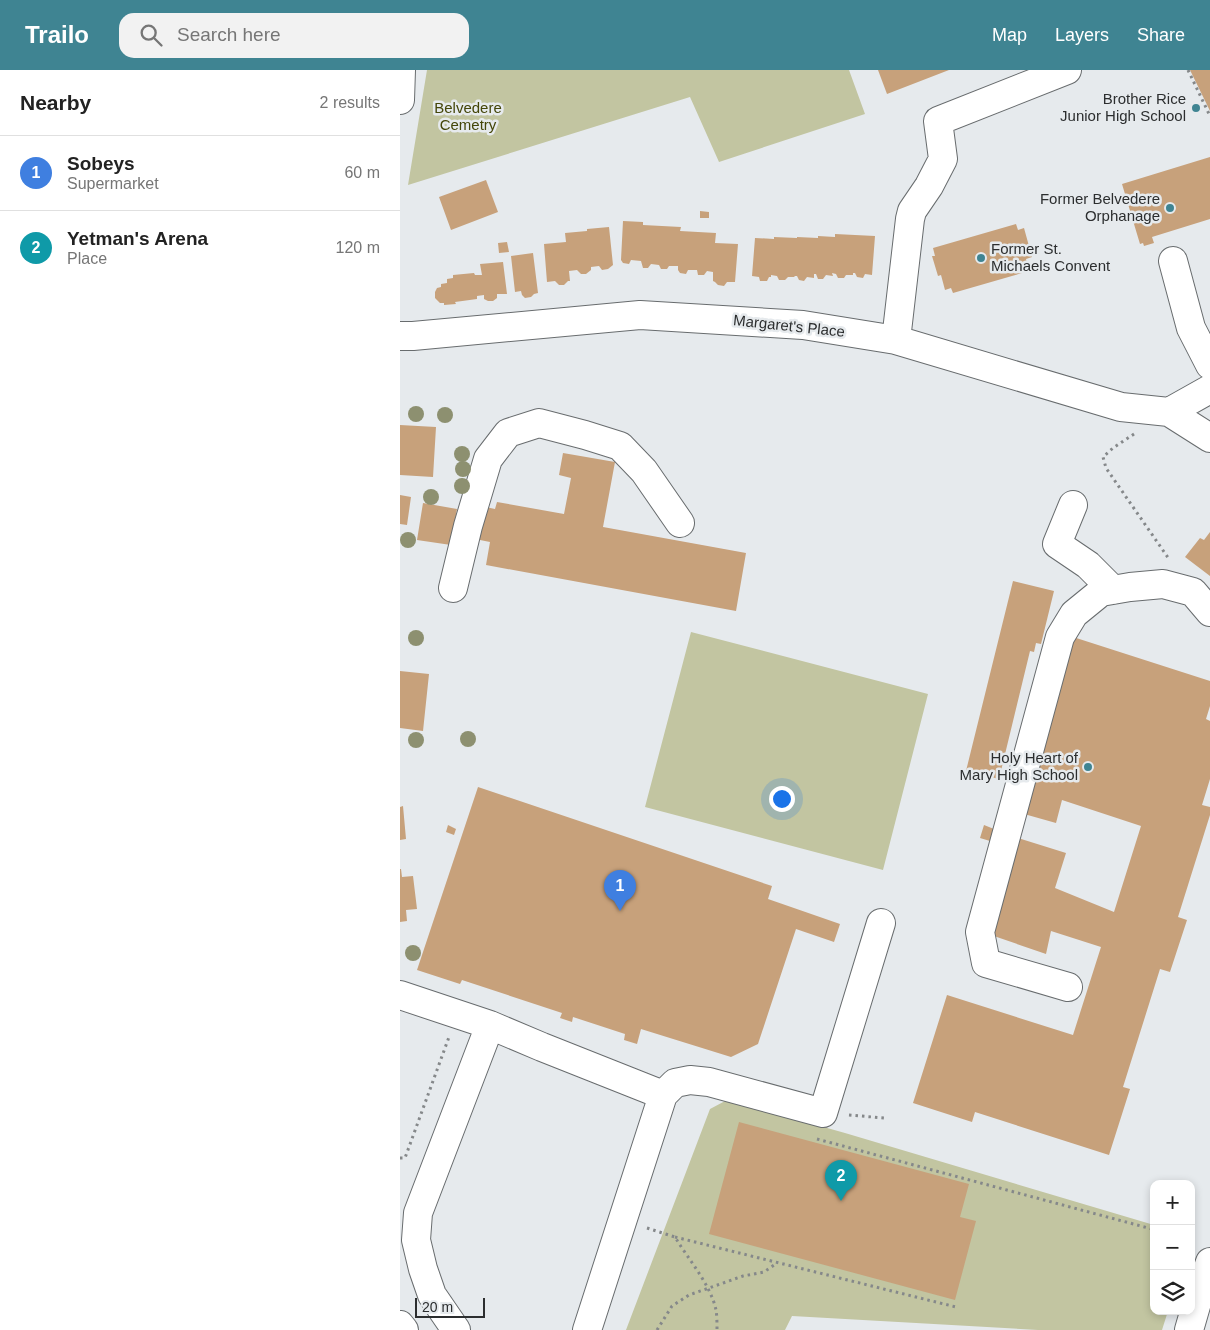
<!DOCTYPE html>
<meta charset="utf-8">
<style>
body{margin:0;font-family:Arial,sans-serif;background:#f2f2f2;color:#222}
.controls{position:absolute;right:15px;bottom:15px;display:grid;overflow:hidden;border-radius:10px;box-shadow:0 2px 8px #0003}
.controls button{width:45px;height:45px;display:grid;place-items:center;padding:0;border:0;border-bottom:1px solid #e0e0e0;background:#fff;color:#222;font:25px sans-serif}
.scale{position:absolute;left:15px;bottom:12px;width:70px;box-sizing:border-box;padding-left:5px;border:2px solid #2c2e2f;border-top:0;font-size:14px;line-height:18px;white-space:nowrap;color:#2c2e2f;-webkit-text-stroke:4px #e6eaed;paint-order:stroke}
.you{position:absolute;left:381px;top:728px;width:18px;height:18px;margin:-12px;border:4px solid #fff;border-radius:50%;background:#1a73e8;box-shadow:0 0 0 8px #1a73e833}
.badge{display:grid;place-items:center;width:32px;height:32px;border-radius:50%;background:#3f8492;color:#fff;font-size:16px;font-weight:700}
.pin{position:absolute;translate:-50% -41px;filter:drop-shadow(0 1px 2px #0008)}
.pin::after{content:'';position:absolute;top:26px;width:18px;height:15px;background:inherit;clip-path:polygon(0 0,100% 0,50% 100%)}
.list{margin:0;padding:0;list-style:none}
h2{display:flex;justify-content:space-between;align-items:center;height:65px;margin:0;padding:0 20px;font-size:21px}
h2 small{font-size:16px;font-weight:400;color:#767676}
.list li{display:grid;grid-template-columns:32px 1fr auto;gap:15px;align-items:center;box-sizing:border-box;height:75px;padding:0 20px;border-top:1px solid #e0e0e0}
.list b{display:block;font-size:19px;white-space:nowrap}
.list p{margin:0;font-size:16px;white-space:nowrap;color:#767676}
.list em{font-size:16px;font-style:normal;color:#767676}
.icon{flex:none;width:28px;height:28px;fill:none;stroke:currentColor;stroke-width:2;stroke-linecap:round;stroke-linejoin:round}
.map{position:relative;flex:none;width:810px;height:1260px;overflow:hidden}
header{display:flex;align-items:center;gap:30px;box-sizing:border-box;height:70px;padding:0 25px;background:#3f8492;color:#fff}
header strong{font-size:24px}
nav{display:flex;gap:28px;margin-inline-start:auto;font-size:18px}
.search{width:350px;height:45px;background:#f2f2f2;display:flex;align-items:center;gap:12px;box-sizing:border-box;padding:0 18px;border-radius:15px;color:#767676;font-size:19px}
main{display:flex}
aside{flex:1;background:#fff}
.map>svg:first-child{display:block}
.green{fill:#c2c5a1}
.building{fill:#c7a17b}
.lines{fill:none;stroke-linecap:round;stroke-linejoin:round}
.minor-casing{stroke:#686c6e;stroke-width:30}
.path{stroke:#85888a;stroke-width:3;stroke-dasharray:2.5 4;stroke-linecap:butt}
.minor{stroke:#fff;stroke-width:28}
.tree{fill:#8d9070}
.poi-dot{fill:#3f8492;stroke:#e6eaed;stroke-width:2}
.labels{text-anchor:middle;stroke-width:5;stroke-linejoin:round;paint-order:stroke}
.poi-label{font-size:15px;fill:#2c2e2f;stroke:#e6eaed;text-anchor:end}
.park-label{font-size:15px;fill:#444609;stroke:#e6eaed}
.street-label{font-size:15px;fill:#2c2e2f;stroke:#e6eaed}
</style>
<header>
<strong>Trailo</strong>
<div class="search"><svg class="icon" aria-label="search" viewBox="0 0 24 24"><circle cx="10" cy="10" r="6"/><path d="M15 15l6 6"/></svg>Search here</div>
<nav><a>Map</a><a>Layers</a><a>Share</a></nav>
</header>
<main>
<aside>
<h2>Nearby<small>2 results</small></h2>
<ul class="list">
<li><span class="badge" style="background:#3f7fe0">1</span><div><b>Sobeys</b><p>Supermarket</p></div><em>60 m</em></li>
<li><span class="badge" style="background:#0f9aa8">2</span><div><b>Yetman's Arena</b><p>Place</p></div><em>120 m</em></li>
</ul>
</aside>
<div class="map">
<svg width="810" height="1260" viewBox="0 0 810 1260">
<rect width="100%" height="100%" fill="#e6eaed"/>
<!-- green -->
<path class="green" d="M27 0H449L465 44 319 92 290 27 8 115Z
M291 562 528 624 483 800 245 737Z
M327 1030 445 1063 754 1155V1241H768L762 1260H638L392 1246 385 1260H226L310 1039Z"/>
<!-- building -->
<path class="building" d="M478 0H549L487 24Z
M790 0H810V41Z
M810 87V149L752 167 754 173 744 176 743 173 740 174 722 114Z
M86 110 98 142 51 160 39 127Z
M300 141 309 142V148H300Z
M223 151 243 152V155L281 157 280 161 316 163 315 173 338 174 335 212H327L324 216 318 215 315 212 313 211V202L307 201 304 205H298L297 200H288L286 204 280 203 278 200V196H269L267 199H261L259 195 251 194 248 198H243L241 191 231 190 229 194 223 193 221 190Z
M616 154 618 160 624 158 632 187 626 189 629 201 553 223 551 218 545 220 541 205 538 206 532 186H535L533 178Z
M209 157 213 195 208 199 202 200 199 196 191 197V200L186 204H181L177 200 169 201 170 211H168L164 215H159L155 211 147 212 144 174 166 172 165 163 187 161V159Z
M435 164 475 166 472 205 465 204 463 208 457 207 455 203H453V205H446L444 208H438L436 204 432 203 433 206 426 205 423 209H418L416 204H414V208L407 207 404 211 399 210 397 206H394L395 207H388L385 210H379L377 206 371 205V207H369L367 211H360L359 207 352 206 355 168 374 169V167L397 168V167L418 168V166L435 167Z
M107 172 109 182 99 183 98 173Z
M133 183 138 223 134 224 131 227 125 228 122 225 121 221 115 222 111 186Z
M103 192 107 224H97V228L93 231H88L84 229V225L77 226V229L55 232 56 234 44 235V233H40L35 228V222L37 218 41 217V214L47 213V209L53 208V205L74 203 75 205H82L80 194Z
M0 355 36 357 33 407 0 405Z
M163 383 215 392 203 457 346 483 336 541 86 495 90 472 75 469 81 436 95 439 97 432 164 444 171 408 159 405Z
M0 425 11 427 7 455 0 454Z
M23 433 57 439 51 475 17 470Z
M810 462V506L785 487 800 468 804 470Z
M613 511 654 521 641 574 636 573 634 582 630 581 599 709 566 701Z
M670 566 810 611V636L806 649 810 651V709L802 735 810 737V745L778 847 787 850 770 902 760 899 723 1017 730 1019 709 1085 575 1042 572 1052 513 1033 547 925 673 965 701 877 651 861 646 884 591 865 618 768 666 783 655 818 714 842 741 756 662 730 656 753 617 742Z
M0 601 29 604 23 661 0 658Z
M78 717 372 816 368 829 440 854 434 872 396 859 358 974 331 987 241 959 237 974 224 970 225 964 173 947 172 952 160 948 162 943 62 910 60 914 17 900Z
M3 736 6 769 0 770V737Z
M48 755 56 759 54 765 46 762Z
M584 755 594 759 590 771 580 768Z
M0 799H1L2 807 13 806 17 839 6 840 7 851 0 852Z
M339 1052 569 1114 560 1147 576 1151 555 1230 309 1164Z"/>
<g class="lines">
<!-- minor casing -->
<g class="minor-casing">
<path id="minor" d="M0 30 1 0
M773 191 791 258 810 295
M0 266H13L240 245 403 255 496 270 721 337 769 342 810 368
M496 270 510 149 512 141 529 116 543 89 538 51 667 0
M769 342 810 319
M673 435 657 474 688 495 713 520
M53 518 68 456 88 389 108 363 139 353 185 365 220 376 244 401 280 453
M668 917 586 893 580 862 660 567 674 544 701 522 730 517 763 514 793 522 810 542
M0 925 90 955 142 977 263 1025 187 1260
M263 1025 275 1013 290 1010 309 1012 423 1043 481 853
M0 1255 4 1260
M56 1260 32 1225 23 1199 16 1170 18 1143 90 955
M789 1260 802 1215 810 1192"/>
</g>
<!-- path -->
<path class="path" d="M788 0 810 46
M734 364 713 378 703 387 706 398 769 489
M449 1045 484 1048
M417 1069 752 1159 754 1158
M0 1088H5L49 967
M247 1158 275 1167C288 1189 311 1215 316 1240 317 1246 317 1254 317 1260
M275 1167 556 1237
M257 1260 272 1236 289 1225 343 1206 364 1202 377 1193"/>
<!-- minor -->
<use href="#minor" class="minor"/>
</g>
<!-- trees -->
<g class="tree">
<circle cx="16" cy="344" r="8"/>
<circle cx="45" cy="345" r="8"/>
<circle cx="62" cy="384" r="8"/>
<circle cx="63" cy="399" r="8"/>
<circle cx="62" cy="416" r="8"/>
<circle cx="31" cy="427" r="8"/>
<circle cx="8" cy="470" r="8"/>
<circle cx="16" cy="568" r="8"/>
<circle cx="68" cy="669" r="8"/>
<circle cx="16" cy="670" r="8"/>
<circle cx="13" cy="883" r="8"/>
</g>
<!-- markers -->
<g class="poi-dot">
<circle cx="796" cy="38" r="5"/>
<circle cx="770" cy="138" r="5"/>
<circle cx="581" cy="188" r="5"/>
<circle cx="688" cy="697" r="5"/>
</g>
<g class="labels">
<!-- poi labels -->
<g class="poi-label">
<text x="786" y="34">Brother Rice<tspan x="786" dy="17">Junior High School</tspan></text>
<text x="760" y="134">Former Belvedere<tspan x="760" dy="17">Orphanage</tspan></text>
<text x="591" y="184" text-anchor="start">Former St.<tspan x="591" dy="17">Michaels Convent</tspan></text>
<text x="678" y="693">Holy Heart of<tspan x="678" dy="17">Mary High School</tspan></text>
</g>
<!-- park labels -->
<g class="park-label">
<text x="68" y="43">Belvedere<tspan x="68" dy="17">Cemetry</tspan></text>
</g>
<!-- street labels -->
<g class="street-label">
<text transform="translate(389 256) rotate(6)" y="5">Margaret's Place</text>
</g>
</g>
</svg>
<div class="controls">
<button>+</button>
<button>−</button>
<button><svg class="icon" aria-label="layers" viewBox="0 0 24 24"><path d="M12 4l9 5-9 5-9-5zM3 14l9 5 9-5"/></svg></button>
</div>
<div class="scale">20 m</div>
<div class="you"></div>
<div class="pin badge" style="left:220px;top:841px;background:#3f7fe0">1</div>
<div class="pin badge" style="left:441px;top:1131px;background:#0f9aa8">2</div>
</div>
</main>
